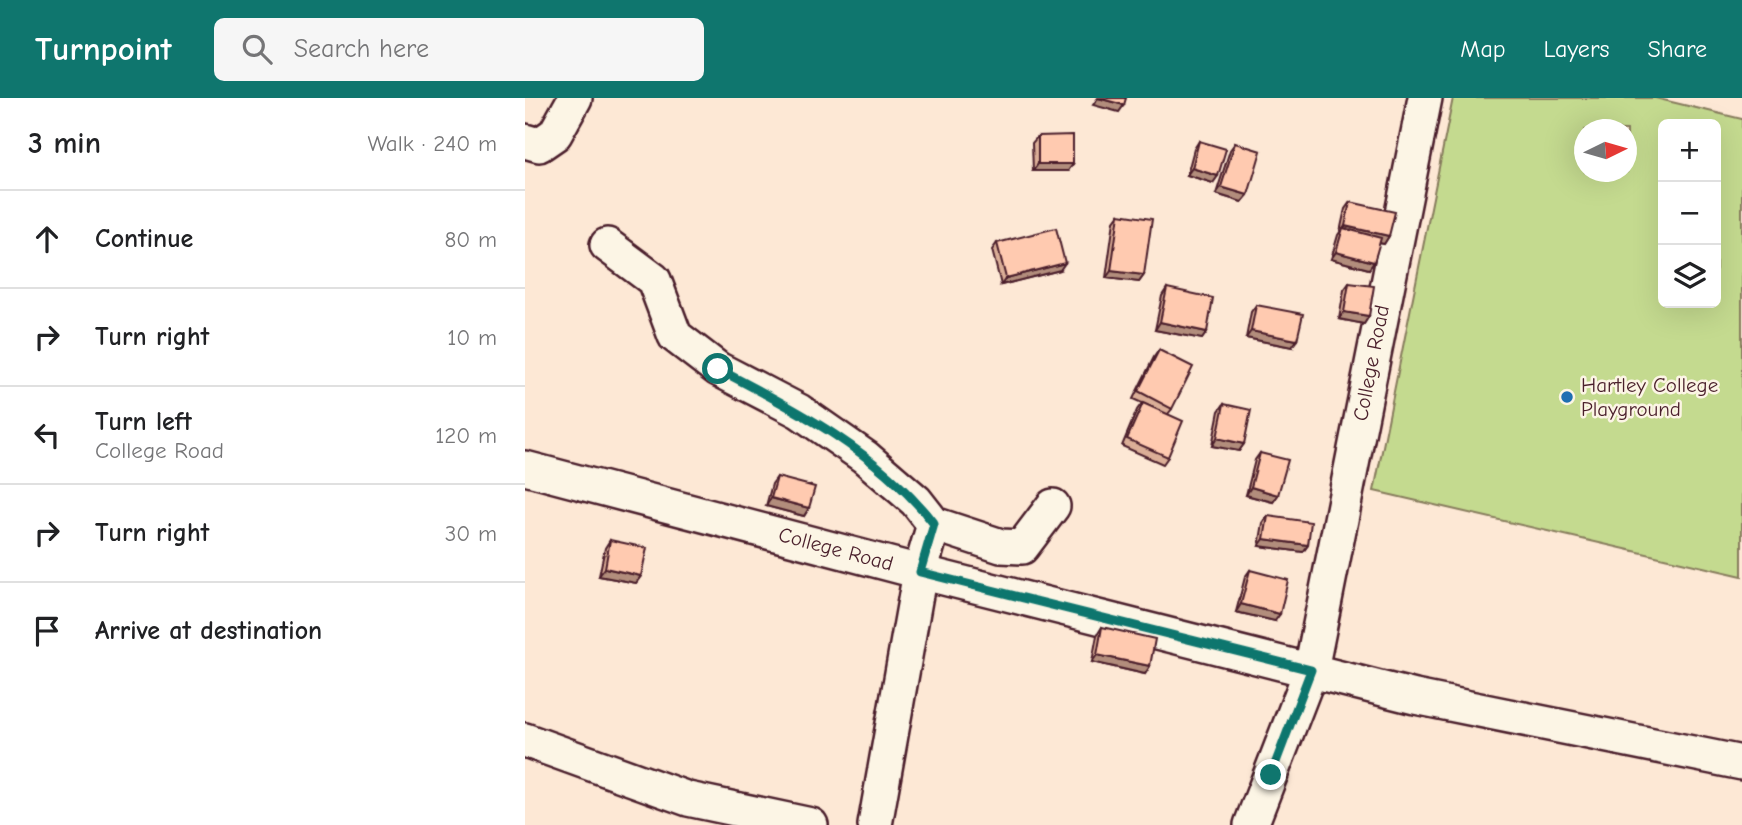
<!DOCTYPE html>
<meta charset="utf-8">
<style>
body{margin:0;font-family:"Comic Neue",sans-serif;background:#f6f6f6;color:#202124}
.controls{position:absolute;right:21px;top:21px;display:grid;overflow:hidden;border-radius:10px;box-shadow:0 7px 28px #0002}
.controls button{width:63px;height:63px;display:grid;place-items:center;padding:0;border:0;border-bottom:2px solid #e0e0e0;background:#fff;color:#202124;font:35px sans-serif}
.compass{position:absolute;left:1049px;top:21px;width:63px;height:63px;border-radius:50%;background:#fff;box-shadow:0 7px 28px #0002;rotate:85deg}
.stop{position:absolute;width:21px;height:21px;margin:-16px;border:5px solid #0f766e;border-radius:50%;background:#fff}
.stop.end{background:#0f766e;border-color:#fff;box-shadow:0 2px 7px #0008}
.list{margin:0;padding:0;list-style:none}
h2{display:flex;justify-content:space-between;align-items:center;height:91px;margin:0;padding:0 28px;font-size:30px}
h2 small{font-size:23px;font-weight:400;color:#757577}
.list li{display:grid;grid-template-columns:46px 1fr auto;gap:21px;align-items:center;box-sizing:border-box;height:98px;padding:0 28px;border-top:2px solid #e0e0e0}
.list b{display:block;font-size:26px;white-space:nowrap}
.list p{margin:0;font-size:23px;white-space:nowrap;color:#757577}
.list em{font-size:23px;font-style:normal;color:#757577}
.icon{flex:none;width:38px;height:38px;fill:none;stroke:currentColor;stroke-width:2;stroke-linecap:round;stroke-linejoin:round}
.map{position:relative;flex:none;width:1217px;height:727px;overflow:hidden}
header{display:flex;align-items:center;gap:42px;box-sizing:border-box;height:98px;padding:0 35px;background:#0f766e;color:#fff}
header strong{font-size:33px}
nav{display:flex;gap:38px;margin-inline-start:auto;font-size:24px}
.search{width:490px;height:63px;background:#f6f6f6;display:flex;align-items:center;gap:18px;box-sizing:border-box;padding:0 24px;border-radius:10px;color:#757577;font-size:26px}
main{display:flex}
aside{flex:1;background:#fff}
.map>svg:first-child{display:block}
.green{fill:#c4da8f;stroke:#877c5d;stroke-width:2;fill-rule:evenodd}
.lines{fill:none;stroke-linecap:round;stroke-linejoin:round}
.minor-casing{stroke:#4a1f2b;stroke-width:38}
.minor{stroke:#fcf5e5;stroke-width:33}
.wall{fill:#dbae97;stroke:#4a1f2b;stroke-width:2}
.shaded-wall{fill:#b28d7b;stroke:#4a1f2b;stroke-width:2}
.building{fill:#ffcab0;stroke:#4a1f2b;stroke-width:2}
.route{stroke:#0f766e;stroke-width:9}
.poi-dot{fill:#1f6fb2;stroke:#fcf5e5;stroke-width:2.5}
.labels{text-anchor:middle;stroke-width:5;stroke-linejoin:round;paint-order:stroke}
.street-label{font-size:21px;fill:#4a1f2b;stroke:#fcf5e5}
.poi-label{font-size:21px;fill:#4a1f2b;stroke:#fcf5e5;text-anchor:start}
</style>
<header>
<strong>Turnpoint</strong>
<div class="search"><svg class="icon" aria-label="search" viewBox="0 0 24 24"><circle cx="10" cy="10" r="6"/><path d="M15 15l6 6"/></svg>Search here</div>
<nav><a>Map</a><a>Layers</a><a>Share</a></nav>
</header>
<main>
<aside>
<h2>3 min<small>Walk · 240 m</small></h2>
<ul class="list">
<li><svg class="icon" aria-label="ahead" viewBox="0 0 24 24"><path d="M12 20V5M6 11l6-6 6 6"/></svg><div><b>Continue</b></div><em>80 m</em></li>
<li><svg class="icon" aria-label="right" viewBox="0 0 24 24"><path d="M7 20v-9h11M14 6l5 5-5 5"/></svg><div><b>Turn right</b></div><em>10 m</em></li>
<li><svg class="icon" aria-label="left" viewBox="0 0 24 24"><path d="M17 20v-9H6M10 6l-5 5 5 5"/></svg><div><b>Turn left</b><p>College Road</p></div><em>120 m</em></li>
<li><svg class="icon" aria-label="right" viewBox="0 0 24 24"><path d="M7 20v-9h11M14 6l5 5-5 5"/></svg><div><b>Turn right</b></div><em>30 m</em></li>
<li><svg class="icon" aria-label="arrive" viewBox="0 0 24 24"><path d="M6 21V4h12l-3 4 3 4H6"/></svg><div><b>Arrive at destination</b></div></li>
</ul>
</aside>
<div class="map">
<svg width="1217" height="727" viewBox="0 0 1217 727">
<rect width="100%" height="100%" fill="#fde8d5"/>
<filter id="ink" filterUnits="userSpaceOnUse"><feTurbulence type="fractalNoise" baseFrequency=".0143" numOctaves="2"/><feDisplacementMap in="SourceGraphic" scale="14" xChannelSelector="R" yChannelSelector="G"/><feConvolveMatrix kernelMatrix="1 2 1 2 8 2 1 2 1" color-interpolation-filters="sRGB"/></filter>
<g filter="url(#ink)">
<!-- green -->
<path class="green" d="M928 0H1130L1217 21V478L849 393ZM1138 26H1191V205H1138ZM1060 32H1102V74H1060Z"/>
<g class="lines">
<!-- minor casing -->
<g class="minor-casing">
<path id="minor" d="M0 43 14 47 30 36 50 0
M82 147 129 182 150 238 193 271 274 313 340 359 391 403 409 426 395 474 350 727
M0 370 395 474 890 599 1217 665
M409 426 476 448 497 449 528 408
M0 642 163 701 286 727
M726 727 786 572 900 0"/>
</g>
<!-- minor -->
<use href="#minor" class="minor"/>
</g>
<!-- wall -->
<path class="wall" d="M513 38 543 73H508L507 45Z
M674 43 688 85 662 77 669 51Z
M710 45 723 97 717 104 691 96 705 52Z
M825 104 864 138 859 146 854 145 844 171 806 161 813 137 815 134 820 111Z
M594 116 619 177 614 184 581 180 589 123Z
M472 145 535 172 476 187 467 152Z
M824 185 844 218 839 226 814 221 819 192Z
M642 190 682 234 677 241 630 232 637 198Z
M731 207 767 249 721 240 726 214Z
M634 252 647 311 643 316V359L638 366 597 348 612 312 617 305 608 301 629 259Z
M699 306 719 346 714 353 687 348 694 313Z
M735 355 753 397 748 404 721 397 730 362Z
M252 379 284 410 279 418 241 408 247 386Z
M743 418 783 447 778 454 734 448 738 425Z
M85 442 116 478 111 485 74 478 80 450Z
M725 472 750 523 711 514 720 479Z
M577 529 625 568 620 576 567 564 572 537Z"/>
<!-- shaded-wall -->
<path class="shaded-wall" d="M573 0 599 7 594 14 568 7Z
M513 66H548L543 73H508Z
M667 70 693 78 688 85 662 77Z
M696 89 723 97 717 104 691 96Z
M820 128 864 138 859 146 816 136Z
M811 154 849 164 844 171 806 161Z
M540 165 535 172 476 187 481 180Z
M586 173 619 177 614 184 581 180Z
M819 214 844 218 839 226 814 221Z
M635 224 682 234 677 241 630 232Z
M726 233 772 242 767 249 721 240Z
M692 340 719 346 714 353 687 348Z
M726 389 753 397 748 404 721 397Z
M246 400 284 410 279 418 241 408Z
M739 441 783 447 778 454 734 448Z
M80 470 116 478 111 485 74 478Z
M716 506 755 516 750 523 711 514Z
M572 557 625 568 620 576 567 564Z"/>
<!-- building -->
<path class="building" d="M573 0H601L599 7Z
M548 37V66H513V38Z
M674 43 701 51 693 78 667 70Z
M710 45 736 53 723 97 696 89Z
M825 104 870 114 864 138 820 128Z
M594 116 627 121 619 177 586 173Z
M531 130 540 165 481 180 472 145Z
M818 130 856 140 849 164 811 154Z
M824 185 849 188 844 218 819 214Z
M642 190 688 200 682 234 635 224Z
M731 207 778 216 772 242 726 233Z
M634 252 668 269 647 311 613 293Z
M618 305 658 323 643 359 602 341Z
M699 306 726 312 719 346 692 340Z
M735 355 763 362 753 397 726 389Z
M252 379 290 389 284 410 246 400Z
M743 418 786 424 783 447 739 441Z
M85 442 122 450 116 478 80 470Z
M725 472 763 482 755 516 716 506Z
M577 529 630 541 625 568 572 557Z"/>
</g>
<g class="lines" filter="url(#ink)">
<!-- route -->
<path class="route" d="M193 271C271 311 355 355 409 426L395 474 786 572 746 677"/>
</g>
<!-- markers -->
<circle class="poi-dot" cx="1042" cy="299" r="7"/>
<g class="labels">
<!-- street labels -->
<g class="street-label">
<text transform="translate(846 265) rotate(-79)" y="7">College Road</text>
<text transform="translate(311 451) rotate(15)" y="7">College Road</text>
</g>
<!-- poi labels -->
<g class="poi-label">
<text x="1056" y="294">Hartley College<tspan x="1056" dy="24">Playground</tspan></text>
</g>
</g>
</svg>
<div class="controls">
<button>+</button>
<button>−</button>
<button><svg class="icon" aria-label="layers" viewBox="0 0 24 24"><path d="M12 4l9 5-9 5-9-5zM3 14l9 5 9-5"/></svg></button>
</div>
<svg class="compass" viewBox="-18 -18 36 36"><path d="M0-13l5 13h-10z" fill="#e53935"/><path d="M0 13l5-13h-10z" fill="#757577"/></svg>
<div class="stop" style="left:193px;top:271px"></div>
<div class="stop end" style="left:746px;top:677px"></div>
</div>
</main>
